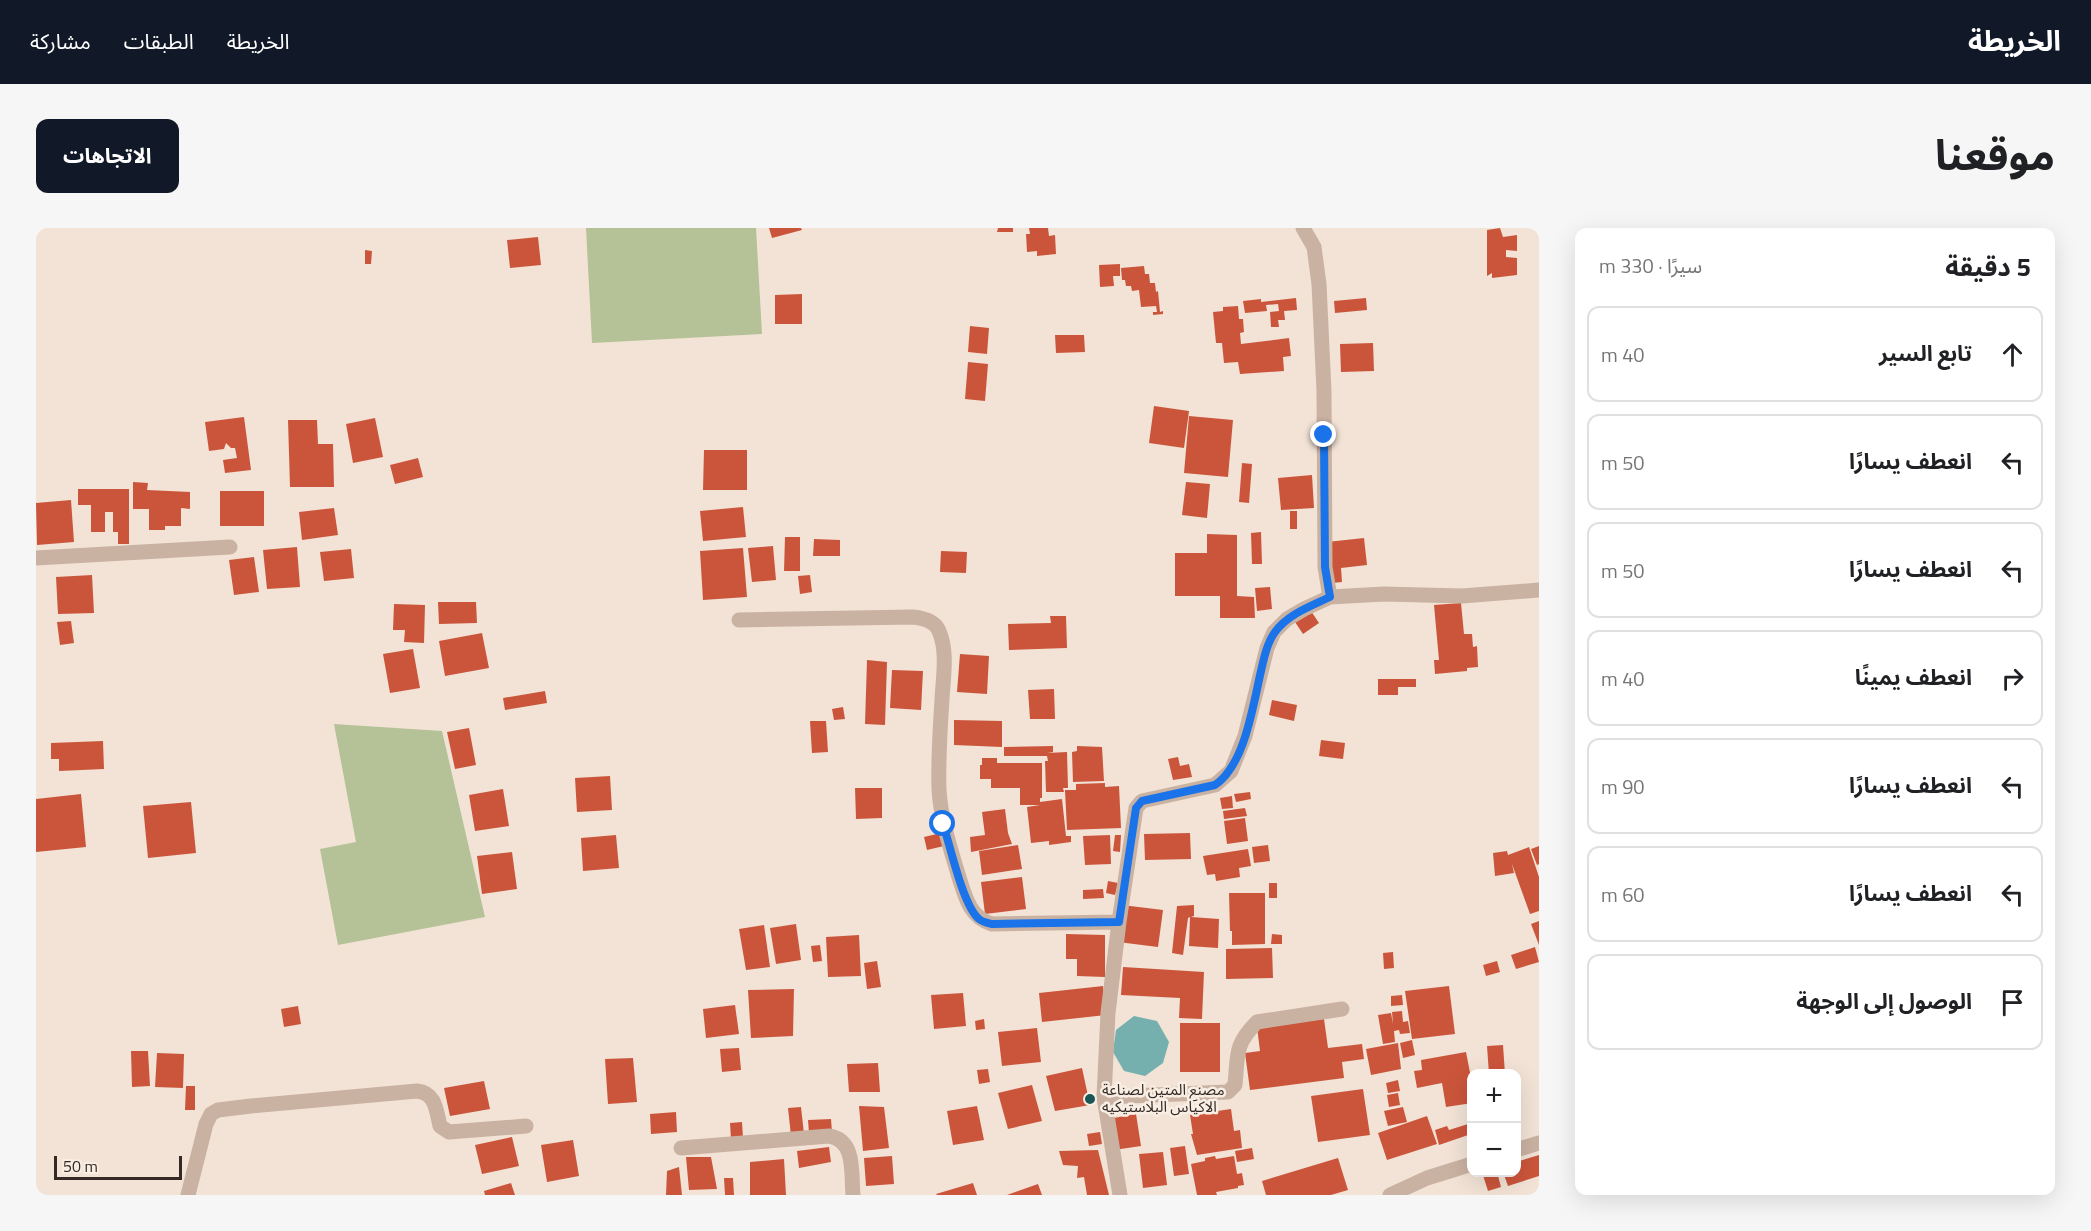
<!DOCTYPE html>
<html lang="ar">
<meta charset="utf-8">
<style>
body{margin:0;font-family:"Titillium Web","Noto Sans Arabic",sans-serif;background:#f6f6f6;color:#202124;direction:rtl}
.controls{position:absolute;right:18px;bottom:18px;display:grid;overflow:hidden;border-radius:12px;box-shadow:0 6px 24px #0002}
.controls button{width:54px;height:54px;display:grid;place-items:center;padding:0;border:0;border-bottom:2px solid #e0e0e0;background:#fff;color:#202124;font:30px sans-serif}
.scale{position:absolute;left:18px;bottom:15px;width:128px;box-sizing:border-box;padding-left:6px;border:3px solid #342925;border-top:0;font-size:16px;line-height:21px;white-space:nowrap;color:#342925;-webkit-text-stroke:4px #f9eee3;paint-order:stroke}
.stop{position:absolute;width:18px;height:18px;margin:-14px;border:4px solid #1a73e8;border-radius:50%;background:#fff}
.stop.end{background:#1a73e8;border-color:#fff;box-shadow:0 2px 6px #0008}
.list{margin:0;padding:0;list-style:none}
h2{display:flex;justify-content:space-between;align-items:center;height:78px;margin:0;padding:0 24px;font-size:26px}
h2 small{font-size:20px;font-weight:400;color:#757577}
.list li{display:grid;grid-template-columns:39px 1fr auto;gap:18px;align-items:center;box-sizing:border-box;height:96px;margin:0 12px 12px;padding:0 12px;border:2px solid #e0e0e0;border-radius:12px}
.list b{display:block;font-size:22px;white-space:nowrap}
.list em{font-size:20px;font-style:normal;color:#757577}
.icon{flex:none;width:33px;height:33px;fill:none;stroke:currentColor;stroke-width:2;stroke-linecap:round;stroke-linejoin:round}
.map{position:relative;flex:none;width:1503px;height:967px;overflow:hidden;direction:ltr;border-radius:12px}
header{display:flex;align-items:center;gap:36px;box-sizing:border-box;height:84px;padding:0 30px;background:#111827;color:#fff}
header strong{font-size:28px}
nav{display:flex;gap:33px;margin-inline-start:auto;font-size:21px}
.intro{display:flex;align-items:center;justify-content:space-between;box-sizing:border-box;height:144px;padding:0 36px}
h1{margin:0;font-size:42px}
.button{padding:15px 27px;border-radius:12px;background:#111827;color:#fff;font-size:21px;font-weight:700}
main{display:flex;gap:36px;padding:0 36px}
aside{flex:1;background:#fff;border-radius:12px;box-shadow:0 6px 24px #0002}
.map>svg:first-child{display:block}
.green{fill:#b5c196}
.water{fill:#75b0ae}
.building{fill:#cb553b}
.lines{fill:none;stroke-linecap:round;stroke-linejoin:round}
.minor{stroke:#cab2a2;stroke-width:15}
.route{stroke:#1a73e8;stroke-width:8}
.poi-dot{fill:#195657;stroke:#f9eee3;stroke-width:2}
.labels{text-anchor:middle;stroke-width:5;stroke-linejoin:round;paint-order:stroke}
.poi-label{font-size:15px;fill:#342925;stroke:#f9eee3;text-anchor:start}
</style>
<header>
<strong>الخريطة</strong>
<nav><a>الخريطة</a><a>الطبقات</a><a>مشاركة</a></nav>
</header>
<div class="intro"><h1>موقعنا</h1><a class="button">الاتجاهات</a></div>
<main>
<aside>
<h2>5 دقيقة<small>سيرًا · 330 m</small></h2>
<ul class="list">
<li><svg class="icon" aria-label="ahead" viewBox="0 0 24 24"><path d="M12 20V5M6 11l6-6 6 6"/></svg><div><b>تابع السير</b></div><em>40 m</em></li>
<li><svg class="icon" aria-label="left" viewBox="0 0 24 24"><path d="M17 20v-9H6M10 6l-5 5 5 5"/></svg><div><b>انعطف يسارًا</b></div><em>50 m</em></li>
<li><svg class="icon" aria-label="left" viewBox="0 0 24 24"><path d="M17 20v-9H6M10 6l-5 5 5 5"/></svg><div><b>انعطف يسارًا</b></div><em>50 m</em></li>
<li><svg class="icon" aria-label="right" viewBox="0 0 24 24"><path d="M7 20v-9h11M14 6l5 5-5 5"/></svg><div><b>انعطف يمينًا</b></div><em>40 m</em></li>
<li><svg class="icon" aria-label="left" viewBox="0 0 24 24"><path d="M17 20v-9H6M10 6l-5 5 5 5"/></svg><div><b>انعطف يسارًا</b></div><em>90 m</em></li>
<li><svg class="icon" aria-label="left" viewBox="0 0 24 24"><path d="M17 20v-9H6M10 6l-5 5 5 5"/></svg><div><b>انعطف يسارًا</b></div><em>60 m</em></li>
<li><svg class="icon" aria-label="arrive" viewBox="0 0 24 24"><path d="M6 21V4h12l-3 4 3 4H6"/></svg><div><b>الوصول إلى الوجهة</b></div></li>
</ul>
</aside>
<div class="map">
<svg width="1503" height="967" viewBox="0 0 1503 967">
<rect width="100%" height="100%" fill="#f2e3d6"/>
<!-- green -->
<path class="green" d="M550 0H720L726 106 556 115Z
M298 496 406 503 449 689 302 717 284 621 320 614Z"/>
<!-- water -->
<path class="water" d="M1098 788 1121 793 1133 814 1127 835 1109 848 1088 843 1077 824 1080 802Z"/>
<!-- building -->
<path class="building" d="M733 0H765L766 2 736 10Z
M962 0H977V4H961Z
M993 0H1012L1013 8 1019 7 1020 26 1001 28V23L991 24 990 6H994Z
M1464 0 1467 9 1481 7V23L1470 22V29L1481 30V47L1456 50V45L1451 48V2Z
M502 9 505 37 474 40 471 12Z
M329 22 336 23 335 36H329Z
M1084 36V48H1077L1078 58 1064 59 1063 37Z
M1108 38 1109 46H1113L1114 55H1119L1120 64 1122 63 1124 84 1127 83V86L1117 87V84H1121L1120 78 1105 79 1103 62 1096 63 1095 58H1090L1089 52H1086L1085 40Z
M766 66V96H739V67Z
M1260 70 1261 82 1248 83 1249 92H1242L1243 99H1235L1234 84 1243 83 1242 76 1230 77 1231 83 1209 85 1207 73 1225 71V74Z
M1330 70 1331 82 1299 85 1298 73Z
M1202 78 1203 91H1207L1208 104 1204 105 1205 116 1253 110 1255 128 1247 129 1248 143 1204 146 1202 134 1188 135 1186 115H1180L1177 84 1187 83V79Z
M934 98 953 100 951 126 932 124Z
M1019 107H1048L1049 124 1020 125Z
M1337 115 1338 143 1305 144 1304 116Z
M932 134 952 136 949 173 929 171Z
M1118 178 1153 183 1148 220 1113 215Z
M1153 188 1197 192 1192 249 1148 245Z
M208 189 215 242 189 245 187 232 201 230 199 220H195L190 215 188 221 173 223 169 194Z
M339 190 347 229 317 235 310 196Z
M252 192H281L282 216H297L298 259H254Z
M668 222H711V262H667Z
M382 230 387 249 359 256 354 237Z
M1206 235 1216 236 1213 275 1203 274Z
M1276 247 1278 280 1245 282 1242 250Z
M97 254 112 255 111 262 154 264V281L145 280V298H129V302H113V281H97Z
M1150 254 1174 256 1171 290 1146 287Z
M42 261H93V316H82V304H77V284H69V304H55V277H42Z
M184 263H228V298H184Z
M35 272 38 314 1 317 0 275Z
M707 279 710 309 667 313 664 283Z
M298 280 302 307 266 312 263 284Z
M1254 283H1261V301H1254Z
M1225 304 1226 336H1216L1215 305Z
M1171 306 1201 307V368L1218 369 1219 390H1184V368H1139V325H1171Z
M749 309H764V343H748Z
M1328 310 1331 337 1305 340 1306 354 1296 355 1291 314Z
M778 311 804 312V328H777Z
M737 318 740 352 716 354 712 320Z
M261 319 264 359 231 361 227 322Z
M707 320 711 369 667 372 664 323Z
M315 321 318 350 288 353 284 324Z
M905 323 931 324 930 345 904 344Z
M218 329 223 364 198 367 193 332Z
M56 347 58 385 22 386 20 349Z
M774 347 776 364 764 366 762 348Z
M1234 359 1236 381 1221 383 1219 360Z
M402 374H440L441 395 403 396Z
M1425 375 1428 406H1436L1437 419 1441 418 1442 439 1431 440V443L1399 446 1398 432H1403L1398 377Z
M358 376 389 377 388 415 368 414 369 402H357Z
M1275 383 1283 395 1267 406 1259 394Z
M1014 388H1030L1031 420 973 422 972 396 1015 395Z
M35 393 38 415 24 417 21 394Z
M446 405 453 440 409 448 403 413Z
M377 421 384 460 354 465 347 426Z
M924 426 953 428 951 466 921 464Z
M831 432 851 434 849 497 829 496Z
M856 442 887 443 885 482 854 480Z
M1342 451H1380V459H1362V467H1342Z
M1018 461 1019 491H994L992 462Z
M509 463 511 475 469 482 467 470Z
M1236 472 1261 477 1258 493 1233 487Z
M807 479 809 491 798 492 796 481Z
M918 492 966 493V519L918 517Z
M774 493H790L792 524 776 525Z
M433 500 440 537 419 541 411 504Z
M1285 512 1309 515 1307 531 1283 528Z
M67 513 68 541 23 543V531H15V515Z
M1017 518V524L1011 525 1031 524 1032 560H1027L1028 564H1010L1009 533H1012L1011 528H968V519Z
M1041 518 1066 519 1068 553 1037 554 1036 524 1041 523Z
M1142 529 1144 538 1153 536 1156 549 1137 552 1132 531Z
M946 530H961V535H1006V570H1004V574L1026 571 1030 608H1035V614L1013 617V613L995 615 991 579 1004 577H984V560H955V551H944V537H946Z
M574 548 576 582 541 584 539 550Z
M1069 555V559L1083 558 1085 600 1031 602 1029 562H1040V556Z
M819 560H846V590L820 591Z
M467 561 473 598 439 603 433 567Z
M1214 564 1215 571 1200 574 1198 566Z
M45 566 50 619 0 624V571Z
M1196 568 1197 580 1186 581 1184 570Z
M155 574 160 625 112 630 107 578Z
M1209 580 1211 588 1188 591 1187 583Z
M969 581 972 605 976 616 935 624 934 609 949 607 946 584Z
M1209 590 1212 613 1191 616 1188 593Z
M905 605 908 618 891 622 888 609Z
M1154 605 1155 631 1109 632 1108 606Z
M580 607 583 640 547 643 545 610Z
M1074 607 1075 636 1049 637 1047 608Z
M1079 607H1085L1084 624 1077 623Z
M982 617 986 641 946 647 943 623Z
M1232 617 1234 633 1218 635 1216 619Z
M1503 618V636L1501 637 1495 621Z
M1493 619 1503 649V683L1494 686 1476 636 1478 645 1459 648 1457 625 1471 623 1472 627Z
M1212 621 1215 638 1203 640 1204 649 1180 653 1179 646 1171 647 1167 628Z
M476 624 481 661 446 666 441 628Z
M986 649 990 681 949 686 945 654Z
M1072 653 1082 655 1079 667 1070 665Z
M1233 655H1241V670H1233Z
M1067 661 1068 670 1047 671V662Z
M1193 665H1229V716L1196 717V703H1194Z
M1086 677 1127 682 1122 719 1082 714Z
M1158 677V688L1155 689 1183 691 1182 720 1153 718 1154 689 1152 690 1147 727 1136 725 1141 678Z
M1503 693V717L1495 696Z
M760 696 765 732 740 736 734 700Z
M728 697 734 739 710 742 703 701Z
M1030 706 1069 707V749L1041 748V731H1030Z
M1236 706 1246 707V716H1235Z
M823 707 825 748 792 749 790 709Z
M784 717 786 733 777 734 775 718Z
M1499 719 1503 734 1480 741 1475 727Z
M1236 720 1237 750 1190 751V721Z
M1357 724 1358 740 1348 741 1347 725Z
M841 733 845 759 831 761 828 735Z
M1461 733 1464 744 1450 748 1447 737Z
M1087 739 1168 744 1166 791 1143 790 1144 770 1085 767Z
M1067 758 1070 787 1006 794 1003 765Z
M1413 758 1419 806 1376 811 1369 763Z
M758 761 757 808 715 810 712 762Z
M927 765 930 798 898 801 895 767Z
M1366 767 1367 777 1355 778V768Z
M699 777 703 806 670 810 667 781Z
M262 778 265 796 248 799 245 781Z
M1366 783 1367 794 1372 793 1374 805 1364 806 1363 802 1358 803 1359 814 1347 816 1342 787 1355 785 1357 796 1356 784Z
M948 791 949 801 940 802 939 793Z
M1288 791 1292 820 1326 816 1328 831 1306 834 1308 850 1214 862 1209 825 1224 823 1221 799Z
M1144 795H1184V844H1144Z
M1001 800 1005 834 966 838 962 804Z
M1376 812 1379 827 1367 830 1364 815Z
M1362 815 1365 841 1335 847 1330 821Z
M1467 817 1469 846H1453L1451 818Z
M703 820 705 842 686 844 684 821Z
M95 823H112L114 858 96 859Z
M1430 824 1436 855V875L1410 879 1406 855 1381 860 1378 843 1386 842 1385 832Z
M121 825 148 826 147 860 119 859Z
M597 830 601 874 572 876 569 831Z
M842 835 844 864H813L811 836Z
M1046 840 1054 877 1019 883 1010 848Z
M952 841 954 854 943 856 941 842Z
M1362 852 1364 863 1352 865 1350 855Z
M448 853 454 881 414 888 408 860Z
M996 857 1006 893 972 901 962 865Z
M150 858H159V882H149Z
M1327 861 1334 907 1282 914 1275 868Z
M1362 865 1364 877 1353 879 1351 867Z
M823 878 848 879 853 920 827 923Z
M941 878 948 912 917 917 911 883Z
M765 879 768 906 755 908 752 880Z
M1367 879 1371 894 1352 898 1348 883Z
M1195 881 1198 903 1204 902 1206 920 1161 927 1155 906H1157L1154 887Z
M640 884 641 904 615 906 614 886Z
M1100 886 1105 918 1078 922 1072 891Z
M1391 888 1401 916 1351 932 1342 905Z
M795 891 796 904 773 905 772 892Z
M706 894 707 910 695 911 694 895Z
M1432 896 1435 906 1403 917 1399 902 1411 898 1413 902Z
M1064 904 1066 916 1053 918 1051 906Z
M476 909 483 938 446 946 439 917Z
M537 912 543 948 511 954 505 917Z
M1149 918 1153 946 1138 948 1134 920Z
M793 919 795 934 763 940 761 923Z
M1216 920 1218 931 1201 934 1199 923Z
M1062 922 1073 967H1051L1048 949 1041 950 1042 938 1027 937 1023 923Z
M1127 924 1131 957 1107 960 1103 926Z
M1503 927V948L1472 958 1467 944H1480V934Z
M856 928 858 956 830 958 828 930Z
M1179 928 1180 931 1198 928 1201 946 1206 945 1208 957 1202 958V960L1180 964 1181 967H1161L1155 936 1169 933V930Z
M650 929H675L681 961 653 962Z
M1302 930 1312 962 1295 967H1230L1226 953Z
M748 931 750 967H714V934Z
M643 939 646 967H630L631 943Z
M1446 944H1461L1465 959 1452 963Z
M688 950H697L698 967H689Z
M475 955 479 967H449L448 963Z
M937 955 941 967H901L900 966Z
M1002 956 1006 967H971Z"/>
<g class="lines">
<!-- minor -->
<path class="minor" d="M1267 0 1278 19 1283 56 1288 163 1289 339 1294 369
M0 330 194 319
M703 392 877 389C887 390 899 393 903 403 912 423 907 451 906 471 904 501 902 532 903 562 905 592 914 619 922 646 929 668 933 689 956 696L1083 694
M1068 869 1192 864 1199 857C1202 827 1198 817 1221 794L1306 781
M645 920 793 908C820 912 815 945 817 967
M1480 922 1503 915
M152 967 170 896 175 886 182 882 215 878 381 863C400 865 400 882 404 898L413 904 490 898
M1084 967 1068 869 1072 785 1083 694 1100 580 1106 573 1179 557 1195 543 1209 508 1231 420 1238 404 1251 391 1268 381 1294 369 1348 366 1426 368 1503 362
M1354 967 1391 950 1436 936"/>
</g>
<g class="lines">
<!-- route -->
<path class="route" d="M907 596C914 617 927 678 943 691 946 694 952 695 956 696L1083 694 1100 580 1106 573 1179 557C1209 537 1217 477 1225 443 1228 430 1231 415 1239 404 1252 386 1275 378 1294 369L1289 339 1288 207"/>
</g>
<!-- markers -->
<circle class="poi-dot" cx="1054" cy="871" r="6"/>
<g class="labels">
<!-- poi labels -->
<g class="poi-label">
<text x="1066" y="867">مصنع المتين لصناعة<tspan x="1066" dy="17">الاكياس البلاستيكيه</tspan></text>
</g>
</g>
</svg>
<div class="controls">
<button>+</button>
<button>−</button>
</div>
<div class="scale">50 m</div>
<div class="stop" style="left:907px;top:596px"></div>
<div class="stop end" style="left:1288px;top:207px"></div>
</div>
</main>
